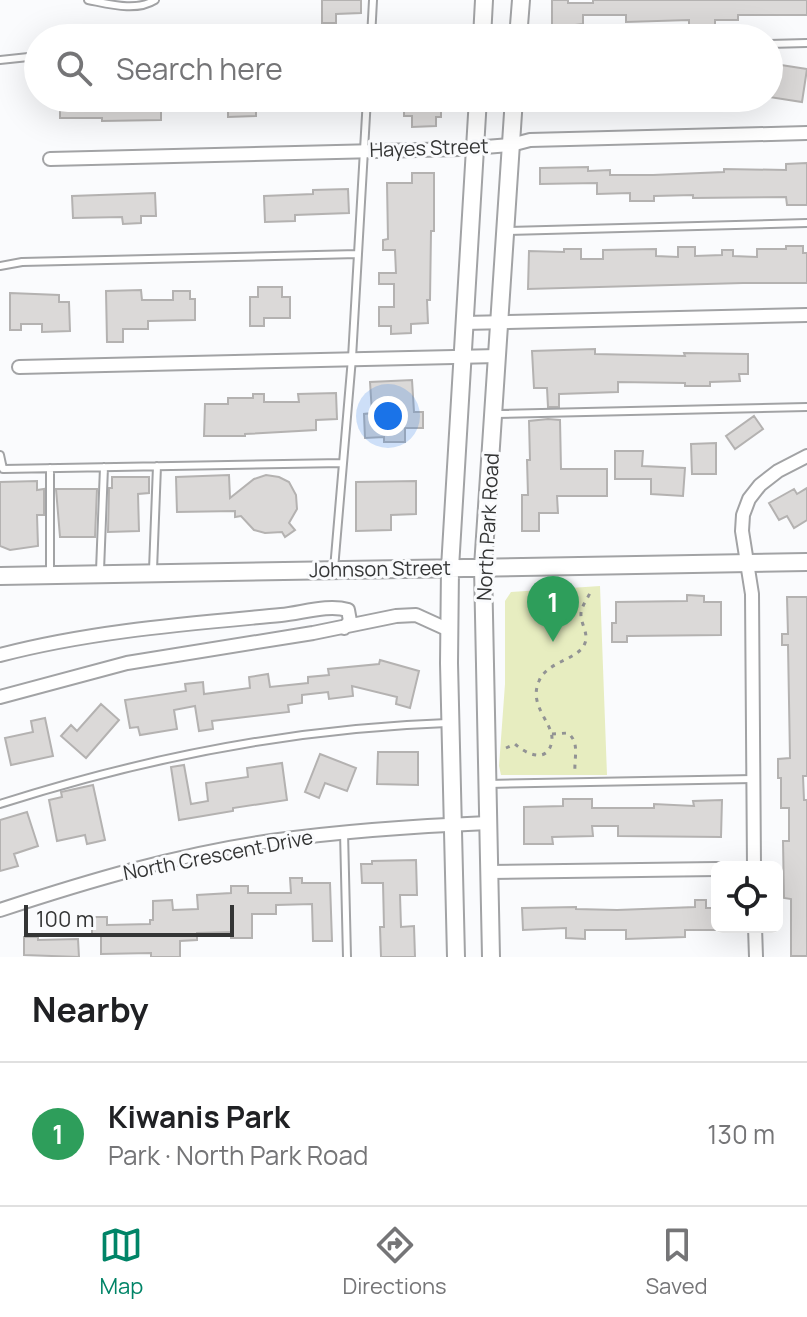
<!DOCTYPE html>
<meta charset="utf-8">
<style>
body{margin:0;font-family:Manrope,sans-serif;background:#f6f6f6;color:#202124}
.controls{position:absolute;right:24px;bottom:24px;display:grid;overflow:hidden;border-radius:12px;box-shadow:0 8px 32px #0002}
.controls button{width:72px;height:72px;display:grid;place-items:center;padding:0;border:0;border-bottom:2px solid #e0e0e0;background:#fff;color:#202124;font:40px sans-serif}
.scale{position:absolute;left:24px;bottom:20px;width:210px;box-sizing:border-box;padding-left:8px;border:4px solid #343535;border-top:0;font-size:22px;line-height:28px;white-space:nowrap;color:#343535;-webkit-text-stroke:6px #fafbfd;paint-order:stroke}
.you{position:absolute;left:388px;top:416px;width:28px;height:28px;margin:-20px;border:6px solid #fff;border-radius:50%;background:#1a73e8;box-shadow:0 0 0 12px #1a73e833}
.badge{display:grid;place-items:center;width:52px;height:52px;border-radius:50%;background:#008467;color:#fff;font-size:26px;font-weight:700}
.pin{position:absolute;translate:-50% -66px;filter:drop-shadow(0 2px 4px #0008)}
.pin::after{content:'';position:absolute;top:42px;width:28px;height:24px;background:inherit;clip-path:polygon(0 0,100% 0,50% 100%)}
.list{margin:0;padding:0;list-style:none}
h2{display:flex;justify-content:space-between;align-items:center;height:104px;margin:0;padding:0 32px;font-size:34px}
h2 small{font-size:26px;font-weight:400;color:#757577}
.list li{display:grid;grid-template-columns:52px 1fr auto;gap:24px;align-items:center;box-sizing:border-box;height:144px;padding:0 32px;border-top:2px solid #e0e0e0}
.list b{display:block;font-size:30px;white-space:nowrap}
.list p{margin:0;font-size:26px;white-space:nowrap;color:#757577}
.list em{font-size:26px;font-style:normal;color:#757577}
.icon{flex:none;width:44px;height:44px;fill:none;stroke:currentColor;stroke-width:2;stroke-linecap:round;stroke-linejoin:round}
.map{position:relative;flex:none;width:807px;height:957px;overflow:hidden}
.search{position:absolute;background:#fff;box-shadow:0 8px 32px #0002;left:24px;right:24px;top:24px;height:88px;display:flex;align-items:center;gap:20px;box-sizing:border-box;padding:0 28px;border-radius:44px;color:#757577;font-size:30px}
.sheet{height:248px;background:#fff}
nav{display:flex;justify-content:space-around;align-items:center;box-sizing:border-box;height:112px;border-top:2px solid #e0e0e0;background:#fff;font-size:22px;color:#757577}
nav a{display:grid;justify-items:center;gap:4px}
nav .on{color:#008467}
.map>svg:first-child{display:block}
.green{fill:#e7edc0}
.building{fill:#dbd9d8;stroke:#b4b2b1;stroke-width:2}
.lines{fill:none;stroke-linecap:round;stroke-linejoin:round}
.service-casing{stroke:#a2a3a5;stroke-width:10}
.minor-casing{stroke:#a2a3a5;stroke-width:16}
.tertiary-casing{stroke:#a2a3a5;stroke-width:20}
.path{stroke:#929394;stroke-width:3;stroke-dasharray:4 6;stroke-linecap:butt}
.service{stroke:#fff;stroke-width:6}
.minor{stroke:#fff;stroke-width:12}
.tertiary{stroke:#fff;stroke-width:16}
.labels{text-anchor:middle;stroke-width:6;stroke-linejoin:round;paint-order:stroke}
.street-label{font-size:20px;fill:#343535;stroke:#fafbfd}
</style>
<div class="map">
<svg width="807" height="957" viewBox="0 0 807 957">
<rect width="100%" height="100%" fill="#fafbfd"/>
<!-- green -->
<path class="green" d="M600 586 607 775H501L499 766 505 684V601L511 592Z"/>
<!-- building -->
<path class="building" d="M322 0H361V13L336 14V23H322Z
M552 0H568V3H593V0H807V15H738V20H715V26L689 27V20L626 22V15H583V24L552 28Z
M781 65 807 69 802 102 769 97V77L780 76Z
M60 98H161V120L102 121V118H60Z
M228 98H256V116L228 117Z
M441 100V117H436V126L412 127V116H404V101Z
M807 163V205H787L786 197 693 198V195L654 196V201H630V193L597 194V183L540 184V168L588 167V171L610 170V175H653L724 172V169L786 170V164Z
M412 173H434V231H431L430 300H427L428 323 411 324V333L391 334V326H379V307H394V284H379V273H396L395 250H383V240L388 239 387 183H412Z
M348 189 349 213 295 215V221L265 222 264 196 313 194V190Z
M155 193 156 216H141V223L123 224 122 217 73 218 72 196Z
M786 246H803V253H807V283H743L528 289 529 251 564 252V249H581V259H603V250L656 249V256L678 257V247H695V256L722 255V250H733V256L757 257V249H786Z
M258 287H282V297H290V318H264V326H250V297H258Z
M141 290 142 300H173V291H190V299H195V320L148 321V329H123V342H107L106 291Z
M10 293 59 295V302H69L70 331 42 332V324H21V330H10Z
M595 349V354L685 356 684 353 748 354V374H739L740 381 710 382V386H685V383L618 382V392L559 394V407H548L547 388H534L532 351Z
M412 380 414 412H423V428H405V442H384V437L365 438 364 414 372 413 370 382Z
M336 393 337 419 316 420V430L245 434V436H204L205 404H228V398H253V394H264V402H299L298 394Z
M754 416 763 429 735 449 726 436Z
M548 419 560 420 561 469H607V496H557L558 513H539V531H522V495H528L527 460H530L529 421Z
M716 443V474H692L691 444Z
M615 451H643L642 466 685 468 683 496 651 494V479H615Z
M229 475 230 498 254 479 266 475 279 477 289 482 296 495 297 509 289 523 295 530 285 537 282 532 265 533 254 530 241 516 235 517V511L177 512 176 477Z
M112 477H149V493L138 494 139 531 108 532 109 488H112Z
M37 481V490L44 489V515H37L38 546 10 550 0 546V482Z
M416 481V514L391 515V530L356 531V482Z
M807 488V520L794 528 787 516 779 520 769 503 794 489 797 494Z
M56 489H97L95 537H60Z
M687 595 704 596V602H721V635L627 636V642H612V623H616V602L687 601Z
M787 597H807V776H803L804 800H807V956H791V899L784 898 783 841H789V808H781V778H778V759L790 758 788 645H782V634H788Z
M380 660 419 671 410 708 396 704 397 697 352 686 353 696 329 699 328 692 302 695V703L288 705 289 712 212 721 213 729 199 731 195 706 174 710 177 729 140 735 138 727 130 728 125 700 186 691 185 684 203 682 204 694 250 688 249 677 268 674 270 687 308 683V677L329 675 328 669 379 664Z
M101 704 119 720 86 758 61 736 71 725 77 731Z
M45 718 53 756 11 765 5 738 33 732 31 721Z
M378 752H418V785L377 784Z
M320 754 356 768 347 791 325 783 319 798 305 792Z
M282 763 287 800 233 808V811L179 820 171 767 184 765 191 804 208 801 206 783 248 777 247 768Z
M93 785 105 840 87 844 85 835 57 841 49 800 62 797 61 792Z
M563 799H592V808H654V804L694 806 693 801 722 800 721 837 618 836V826H592L593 836 552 837 553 844H524V807L563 806Z
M27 812 38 846 14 854 18 866 0 871V820Z
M416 860 417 895H400L401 927 414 926 415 957H381L380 927H384L383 883H362L361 864H372V861Z
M290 878H302V883H330L332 941H313L312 904 276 905V914H252V938H231V932L197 933V940L180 941V957H151V953L101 954V936H92V917H107V925L150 924V920H153V901L172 900 173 910 198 909 197 895 231 893V886H248V893H291Z
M695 900H706V908H717V930H685V937L626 939V930H585V939L566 938V928L523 930 522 908 576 907V909L617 910 695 907Z
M24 937H38V940L78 939 79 957 24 955Z"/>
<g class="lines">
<!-- service casing -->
<g class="service-casing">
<path id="service" d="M88 0C109 4 136 12 155 0
M371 38 373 0
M769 44 807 43
M0 60 38 56
M507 231 807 223
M0 266 22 262 358 254
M495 414 807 407
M0 455 3 469 343 463
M50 468V572
M334 569 352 358 367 98
M153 570 157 466
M100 571 104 467
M488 784 753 779
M0 804C144 758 296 728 447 723
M344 832 347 957"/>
</g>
<!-- minor casing -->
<g class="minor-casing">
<path id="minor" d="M50 159 460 149 511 145 530 140 807 133
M463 323 807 315
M19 367 498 356
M0 655C92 631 186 624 281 615 302 613 328 604 348 610L350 621 344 628
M0 697 127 663 313 633 396 616 416 615 449 630
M754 867 752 594 742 531 743 515 749 499 760 485 778 471 807 456
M489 872 717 869
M0 910C88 881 179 854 271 841 343 831 415 826 488 823
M755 927 756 957"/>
</g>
<!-- tertiary casing -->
<g class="tertiary-casing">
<path id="tertiary" d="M482 38 484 0
M518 38 521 0
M0 576 807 562
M456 957 449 663 450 568 478 98
M491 957 483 567 514 98"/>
</g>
<!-- path -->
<path class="path" d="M552 734 568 733C580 743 574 757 575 772
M506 748 515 744C527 755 549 764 552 740 553 722 528 706 539 681 547 661 579 660 585 643 589 633 580 623 581 613 582 605 588 598 591 591"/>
<!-- service -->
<use href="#service" class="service"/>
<!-- minor -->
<use href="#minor" class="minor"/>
<!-- tertiary -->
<use href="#tertiary" class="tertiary"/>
</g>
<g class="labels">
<!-- street labels -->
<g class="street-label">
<text transform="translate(429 148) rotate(-2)" y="7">Hayes Street</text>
<text transform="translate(488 527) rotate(-87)" y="7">North Park Road</text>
<text transform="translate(380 569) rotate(-1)" y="7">Johnson Street</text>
<text transform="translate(218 855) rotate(-11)" y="7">North Crescent Drive</text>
</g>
</g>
</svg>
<div class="controls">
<button><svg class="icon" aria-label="locate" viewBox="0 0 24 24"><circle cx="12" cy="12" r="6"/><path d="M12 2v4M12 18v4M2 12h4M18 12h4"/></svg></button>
</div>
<div class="scale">100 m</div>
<div class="you"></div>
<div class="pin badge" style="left:553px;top:642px;background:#2e9e5b">1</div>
<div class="search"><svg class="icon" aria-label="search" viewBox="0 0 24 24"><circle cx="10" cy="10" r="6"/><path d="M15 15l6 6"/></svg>Search here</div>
</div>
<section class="sheet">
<h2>Nearby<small></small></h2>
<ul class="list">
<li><span class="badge" style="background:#2e9e5b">1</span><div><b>Kiwanis Park</b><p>Park · North Park Road</p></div><em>130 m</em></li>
</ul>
</section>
<nav>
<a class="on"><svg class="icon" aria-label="map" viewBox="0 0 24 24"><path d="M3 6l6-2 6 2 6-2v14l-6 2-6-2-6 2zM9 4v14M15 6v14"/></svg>Map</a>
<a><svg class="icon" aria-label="directions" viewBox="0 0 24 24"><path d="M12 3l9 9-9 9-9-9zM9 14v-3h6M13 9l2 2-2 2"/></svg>Directions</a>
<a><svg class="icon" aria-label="saved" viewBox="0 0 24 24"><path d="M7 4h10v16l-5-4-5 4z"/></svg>Saved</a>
</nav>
